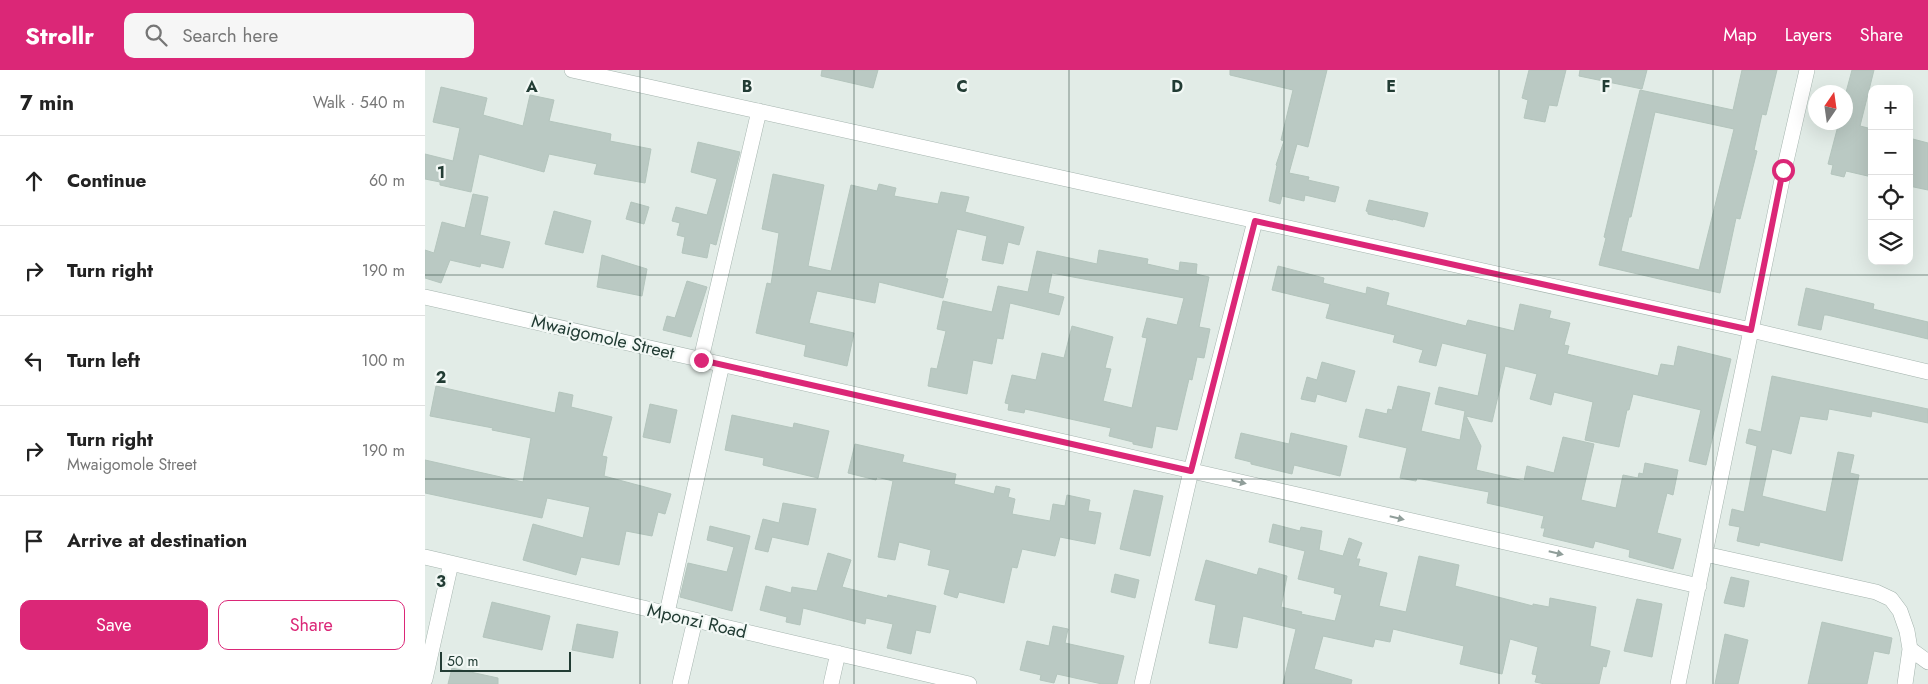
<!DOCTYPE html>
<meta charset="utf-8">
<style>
body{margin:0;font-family:Jost,sans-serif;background:#f6f6f6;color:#222}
.controls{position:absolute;right:15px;top:15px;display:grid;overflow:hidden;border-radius:10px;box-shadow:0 5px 20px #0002}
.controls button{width:45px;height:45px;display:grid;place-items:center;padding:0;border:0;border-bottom:1px solid #e0e0e0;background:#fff;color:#222;font:25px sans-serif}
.compass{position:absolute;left:1383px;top:15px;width:45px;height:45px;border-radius:50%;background:#fff;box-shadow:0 5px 20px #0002;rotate:13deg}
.scale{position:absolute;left:15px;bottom:12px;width:131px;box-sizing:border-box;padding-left:5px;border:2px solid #223c34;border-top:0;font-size:14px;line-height:18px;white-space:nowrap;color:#223c34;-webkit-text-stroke:4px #f2f8f5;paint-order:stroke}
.stop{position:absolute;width:15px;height:15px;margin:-11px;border:4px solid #db2777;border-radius:50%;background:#fff}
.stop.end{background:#db2777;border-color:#fff;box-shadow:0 1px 5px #0008}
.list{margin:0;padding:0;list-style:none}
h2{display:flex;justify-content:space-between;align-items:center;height:65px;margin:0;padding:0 20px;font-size:21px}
h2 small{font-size:16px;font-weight:400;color:#767676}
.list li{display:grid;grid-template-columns:32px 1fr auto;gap:15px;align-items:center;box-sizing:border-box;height:90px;padding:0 20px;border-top:1px solid #e0e0e0}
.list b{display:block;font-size:19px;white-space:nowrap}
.list p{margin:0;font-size:16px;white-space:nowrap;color:#767676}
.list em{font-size:16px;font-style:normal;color:#767676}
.actions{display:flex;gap:10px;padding:15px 20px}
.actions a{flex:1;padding:11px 0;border:1px solid #db2777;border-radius:10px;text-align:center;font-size:18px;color:#db2777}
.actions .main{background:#db2777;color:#fff}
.icon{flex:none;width:28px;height:28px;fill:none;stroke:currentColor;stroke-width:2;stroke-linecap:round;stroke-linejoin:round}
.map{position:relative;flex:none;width:1503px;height:614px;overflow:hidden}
header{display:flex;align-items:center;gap:30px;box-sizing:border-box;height:70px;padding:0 25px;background:#db2777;color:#fff}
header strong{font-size:24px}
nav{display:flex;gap:28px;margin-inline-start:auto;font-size:18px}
.search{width:350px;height:45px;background:#f6f6f6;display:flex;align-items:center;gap:12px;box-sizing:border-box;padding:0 18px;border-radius:10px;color:#767676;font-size:19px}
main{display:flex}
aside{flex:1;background:#fff}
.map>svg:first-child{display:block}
.building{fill:#bac9c3;stroke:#b4c5bd;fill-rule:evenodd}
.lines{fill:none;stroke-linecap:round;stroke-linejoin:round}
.minor-casing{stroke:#a5b4ae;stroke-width:16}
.minor{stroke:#fff;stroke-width:15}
.oneway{fill:#909e9a}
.route{stroke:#db2777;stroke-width:6}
.grid{fill:none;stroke:#223c34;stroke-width:1;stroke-opacity:0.55}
.labels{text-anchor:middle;stroke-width:4.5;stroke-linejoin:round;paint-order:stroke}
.street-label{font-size:18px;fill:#223c34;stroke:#f2f8f5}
.grid-label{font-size:16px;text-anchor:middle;font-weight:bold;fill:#223c34;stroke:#f2f8f5;stroke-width:4.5;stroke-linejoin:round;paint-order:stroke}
</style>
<header>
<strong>Strollr</strong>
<div class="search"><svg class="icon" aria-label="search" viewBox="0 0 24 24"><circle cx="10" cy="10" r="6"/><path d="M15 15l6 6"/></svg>Search here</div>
<nav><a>Map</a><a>Layers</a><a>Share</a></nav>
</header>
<main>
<aside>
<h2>7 min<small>Walk · 540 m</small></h2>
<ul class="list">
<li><svg class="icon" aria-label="ahead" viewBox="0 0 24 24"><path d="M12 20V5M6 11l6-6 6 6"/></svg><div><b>Continue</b></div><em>60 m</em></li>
<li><svg class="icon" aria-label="right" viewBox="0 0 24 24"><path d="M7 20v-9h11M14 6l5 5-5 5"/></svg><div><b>Turn right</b></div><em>190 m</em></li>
<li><svg class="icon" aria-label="left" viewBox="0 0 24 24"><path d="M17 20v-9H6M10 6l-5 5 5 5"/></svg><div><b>Turn left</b></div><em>100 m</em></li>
<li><svg class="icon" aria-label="right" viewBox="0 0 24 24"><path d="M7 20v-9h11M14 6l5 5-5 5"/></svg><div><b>Turn right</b><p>Mwaigomole Street</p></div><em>190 m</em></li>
<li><svg class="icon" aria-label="arrive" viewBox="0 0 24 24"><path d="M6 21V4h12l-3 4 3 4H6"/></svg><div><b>Arrive at destination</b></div></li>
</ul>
<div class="actions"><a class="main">Save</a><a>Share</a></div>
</aside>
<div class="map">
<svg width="1503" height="614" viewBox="0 0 1503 614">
<rect width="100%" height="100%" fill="#e2ece7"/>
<!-- building -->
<path class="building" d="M397 0H453L448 18 396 6Z
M805 0H902L883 77 872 74 864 103 884 107 883 110 914 117 910 132 880 125 879 131 857 126 855 134 844 131 852 96 851 95 859 71 856 70 868 20 805 5Z
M1104 0H1141L1132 36 1124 35 1120 52 1099 48 1103 30 1097 28Z
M1155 0H1222L1217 19 1154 6Z
M1317 0H1352L1341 45 1337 44 1329 80 1332 81 1315 149 1311 148 1295 223 1174 195 1181 168 1179 167 1184 146 1215 20 1308 40ZM1230 42 1309 59 1274 200 1196 181 1204 147H1206Z
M1427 0H1449L1435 56 1447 59V107L1421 101 1419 107 1406 104 1408 95 1403 94 1414 52H1420V26Z
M16 17 62 28 58 45 98 56 105 25 129 30 124 51 186 64 185 71 226 79 220 113 169 104 172 94 124 84 119 102 54 84 46 122 15 115V112L0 109V84L28 91 35 58 8 52Z
M1484 68 1503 73V120L1484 116Z
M273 72 315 82 291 175 285 173 282 188 257 183 260 167 252 165 255 153 247 151 251 137 282 145 292 109 266 102Z
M348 104 399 115 383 196 406 201 426 115 452 121 454 114 471 118 469 126 513 134 516 122 544 127 540 142 599 157 594 175 583 172 578 194 557 190 562 166 532 159 520 208 523 209 518 228 454 212 450 233 392 221 384 253 429 263 422 296 379 286 381 275 331 263 342 213 346 214 354 163 337 159Z
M48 124 63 127 55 165 85 172 78 198 56 193 55 197 25 190 16 213 0 208V180L9 183 17 152 40 158Z
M944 130 1003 143 999 157 968 149V150L943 144V142L941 141Z
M206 132 224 137 219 154 201 149Z
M129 141 166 151 158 183 120 174Z
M674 180 723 189 722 194 754 201 755 192 772 194 771 204 784 207 774 257 785 259 779 288 772 287 767 310 764 309 752 360 731 356 727 378 708 374V372L684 366 686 358 600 339 599 343 583 340 584 334 580 333 587 305 611 310 617 283 639 288 647 256 688 267 680 298 686 299 678 331 707 338 722 268 717 267 722 248 752 255 759 228 627 203 623 223 639 227 634 245 585 233 578 269 572 268 567 294 548 290 542 324 503 316 506 298 512 299 521 261 512 259 518 231 567 242 573 216 603 222 612 181 672 194Z
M177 185 222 199 217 226 172 217Z
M853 196 899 208 898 213 941 224 942 217 964 223 961 235 1041 256 1043 250 1089 261 1095 234 1126 241 1124 248 1145 253 1139 275 1144 276 1142 284 1233 306 1236 294 1249 296 1253 276 1306 289 1281 395 1264 391 1276 340 1208 324 1204 340H1202L1194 377 1160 370 1168 332 1129 322 1126 335 1105 329 1112 304 1080 296 1067 352 1041 346 1056 376 1051 400 1099 411 1102 396 1129 403 1138 367 1169 374 1156 430 1191 438 1198 405 1213 408 1214 403 1218 404 1220 393 1253 400 1248 425 1242 423 1232 463 1256 469 1248 499 1204 487 1205 480 1170 471 1168 478 1118 466 1120 458H1116L1119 446 1062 433 1064 422 992 408 991 411 975 408 982 378 934 367 941 339 962 344 963 339 967 340 973 316 1005 323 996 361 1035 370 1040 341 1010 334 1014 317 1053 326 1062 284 1017 273 1011 296 994 292 998 280 968 272 970 265 901 248 905 234 847 220Z
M262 211 282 217 266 267 238 260 242 246 250 248Z
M1381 218 1449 234 1448 239 1503 252V269L1402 245H1399L1396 260 1373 255Z
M897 292 930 301 921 332 892 324 890 332 876 329 882 307 892 310Z
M1347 306 1503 339V353L1447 341 1446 347 1404 339 1402 350 1375 346 1366 384 1347 379 1337 426 1401 442 1413 382 1429 385 1425 403 1434 405 1417 491 1335 472 1334 476 1312 471 1315 457 1304 455 1307 439 1319 442 1332 376 1321 373 1324 359 1336 362Z
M11 316 130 343 134 322 148 325 146 337 187 347 177 386 182 387 179 406 246 424 240 444 233 442 227 466 201 461 194 495 156 487 151 505 98 490 108 454 158 468 165 437 122 428 117 448 0 423V390L98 412 106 368 67 360 68 358 5 346Z
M225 334 252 340 245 373 218 367Z
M307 345 368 358 369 353 404 361 393 408 338 395 339 388 300 380Z
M816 363 864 374 866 363 922 376 915 406 869 395 867 404 826 394V392L810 388Z
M430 374 479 385 477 392 531 404 529 414 569 424 571 416 585 419 583 427 590 429 587 444 625 451 628 434 640 436 642 425 665 430 663 441 676 443 670 474 635 467 630 486 597 479 592 498 587 497 579 533 534 522 532 528 519 524 525 500 503 495 506 480 474 472 470 490 453 487 468 411 452 407 451 410 423 403Z
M709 420 738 426 725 486 695 479Z
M358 433 391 439 383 475 347 467 343 482 330 479 338 449 354 453Z
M848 454 875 461 876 457 897 461 894 480 918 486 924 468 937 473 931 489H935L933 496 962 503 954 536 981 542 994 486 1034 495 1030 516 1108 536V534L1124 537 1125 528 1171 537 1165 576 1185 581 1181 597 1178 596 1174 614H1120L1110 612 1112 605 1107 604 1113 577 1085 569 1077 604 1035 594 1039 576 968 559 965 572 950 569 948 577 898 566 889 599 927 610 926 614H858L871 559 818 546 812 578 784 573 791 535 770 530 781 490 832 505 834 498 862 506 856 537 877 542 876 544 910 551 917 525 909 523 910 518 873 509 880 481 844 472Z
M285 456 325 466 307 541 255 527 263 493 302 502 309 477 282 470Z
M403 483 426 490 417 517 462 528 463 525 511 536 505 563 491 560 486 584 462 578 468 554 441 548 440 554 378 538 375 555 361 552 362 547 335 540 341 516 366 523 367 517 392 521Z
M690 504 714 510 710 528 686 522Z
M1306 507 1324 511 1319 537 1299 533Z
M1212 529 1237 534 1227 587 1199 581Z
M67 532 125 546 117 580 58 567Z
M1397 552 1467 568 1464 584 1449 581 1442 614H1383Z
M152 554 193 562 188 588 147 580Z
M628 556 643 559 640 573 699 586 692 614H677L632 604 629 613 615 610 616 605 595 600 602 571 624 576Z
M1300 564 1323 570 1313 614H1290Z
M27 598 73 608V614H23Z"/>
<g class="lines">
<!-- minor casing -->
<g class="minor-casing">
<path id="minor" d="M147 0 1326 260 1503 302
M0 227 1274 516
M276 289 334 41
M1280 484 1451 522 1466 529 1475 541 1482 561 1485 579 1480 614
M0 487 544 614
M242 543 297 294
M1485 579 1503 592
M0 609 26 493
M255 614 270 550
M406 614 413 583
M717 614 766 401 830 151
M1253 614 1359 100 1382 0"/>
</g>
<!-- minor -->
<use href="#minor" class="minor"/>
</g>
<!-- one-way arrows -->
<defs><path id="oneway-solid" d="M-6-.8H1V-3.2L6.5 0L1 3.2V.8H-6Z" transform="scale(1.25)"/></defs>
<g class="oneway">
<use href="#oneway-solid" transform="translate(814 412) rotate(13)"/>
<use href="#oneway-solid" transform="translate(972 448) rotate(13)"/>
<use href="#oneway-solid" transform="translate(1131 483) rotate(13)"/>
</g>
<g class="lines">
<!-- route -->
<path class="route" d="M276 290 766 401 830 151 1326 260 1358 100"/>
</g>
<!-- grid -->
<path class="grid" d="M215 0V614M429 0V614M644 0V614M859 0V614M1074 0V614M1288 0V614M0 205H1503M0 409H1503"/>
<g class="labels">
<!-- street labels -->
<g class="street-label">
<text transform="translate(178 267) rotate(13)" y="6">Mwaigomole Street</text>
<text transform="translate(272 551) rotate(13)" y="6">Mponzi Road</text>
</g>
</g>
<g class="grid-label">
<text x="107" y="22">A</text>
<text x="322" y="22">B</text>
<text x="537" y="22">C</text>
<text x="752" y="22">D</text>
<text x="966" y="22">E</text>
<text x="1181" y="22">F</text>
<text x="16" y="108">1</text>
<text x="16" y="313">2</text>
<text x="16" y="517">3</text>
</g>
</svg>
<div class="controls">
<button>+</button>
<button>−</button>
<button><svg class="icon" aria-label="locate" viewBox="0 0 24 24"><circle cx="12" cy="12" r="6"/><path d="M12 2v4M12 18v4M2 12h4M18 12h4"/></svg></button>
<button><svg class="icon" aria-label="layers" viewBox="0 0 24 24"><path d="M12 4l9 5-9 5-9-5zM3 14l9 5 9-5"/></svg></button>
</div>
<svg class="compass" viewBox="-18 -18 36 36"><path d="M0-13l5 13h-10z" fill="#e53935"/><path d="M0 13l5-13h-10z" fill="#767676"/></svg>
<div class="scale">50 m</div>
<div class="stop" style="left:1358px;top:100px"></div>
<div class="stop end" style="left:276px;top:290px"></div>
</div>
</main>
